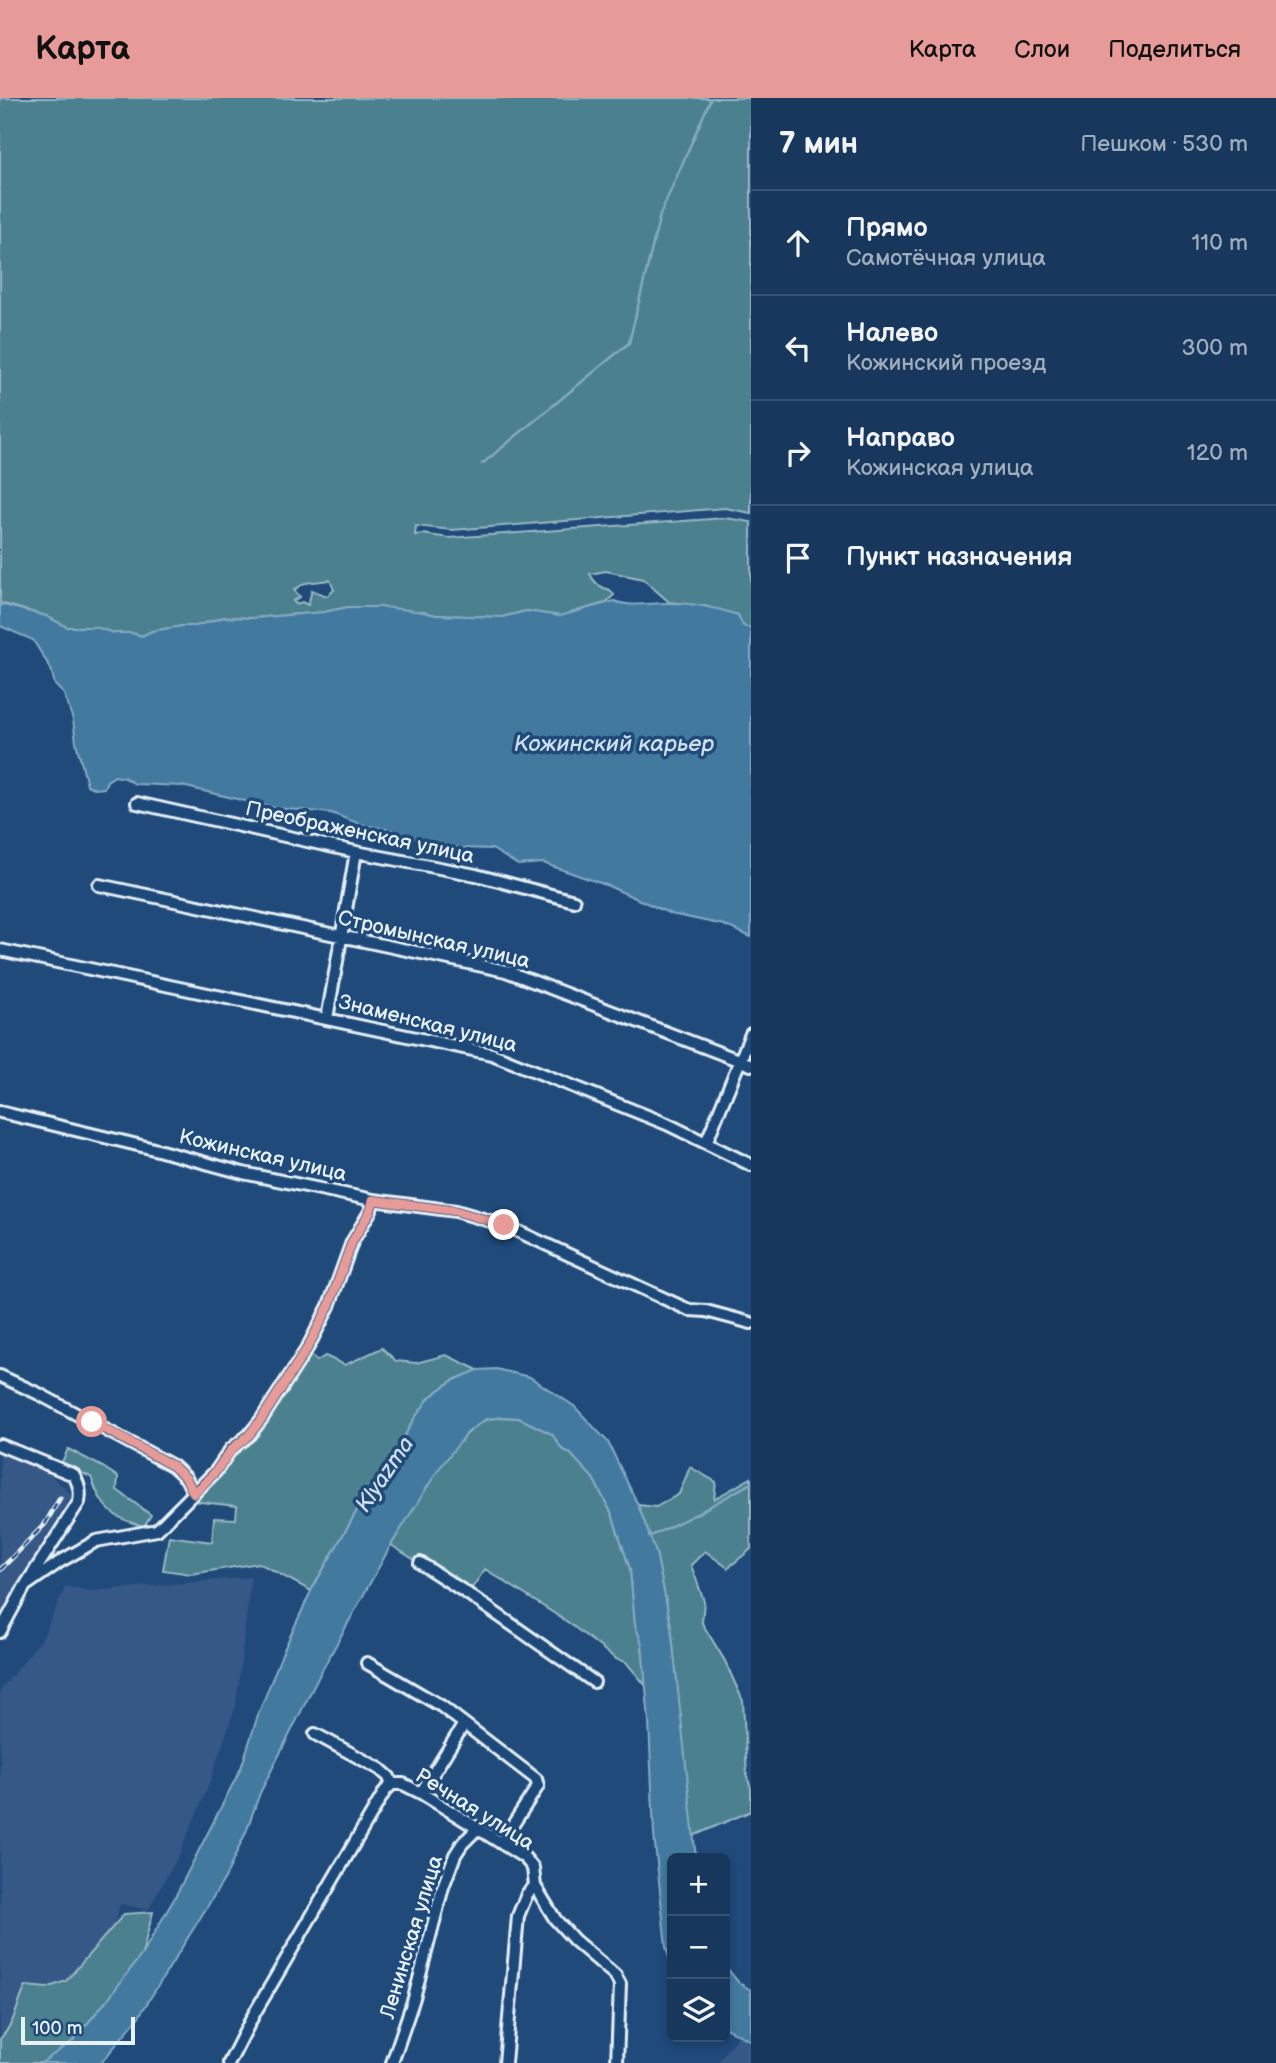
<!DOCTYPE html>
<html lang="ru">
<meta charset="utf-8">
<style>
body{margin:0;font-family:"Balsamiq Sans",sans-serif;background:#203f62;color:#f1f3f6}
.controls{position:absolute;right:21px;bottom:21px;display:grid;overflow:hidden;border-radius:10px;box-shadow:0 4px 10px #0003}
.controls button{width:63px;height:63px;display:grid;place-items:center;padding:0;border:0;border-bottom:2px solid #365272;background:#17385c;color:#f1f3f6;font:35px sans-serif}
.scale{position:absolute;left:21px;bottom:18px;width:114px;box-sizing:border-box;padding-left:7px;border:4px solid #e8f1f8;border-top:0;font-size:19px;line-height:24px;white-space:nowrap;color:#e8f1f8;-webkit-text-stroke:5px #1f4a7a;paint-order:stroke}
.stop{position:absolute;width:21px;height:21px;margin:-16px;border:5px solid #e69b98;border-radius:50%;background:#fff}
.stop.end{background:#e69b98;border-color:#fff;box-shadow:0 2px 7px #0008}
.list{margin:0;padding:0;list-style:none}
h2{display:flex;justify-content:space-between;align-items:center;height:91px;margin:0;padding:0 28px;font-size:30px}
h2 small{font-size:23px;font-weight:400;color:#9eacbb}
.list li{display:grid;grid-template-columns:46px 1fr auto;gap:21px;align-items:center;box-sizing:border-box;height:105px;padding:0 28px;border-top:2px solid #365272}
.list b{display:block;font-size:26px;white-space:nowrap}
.list p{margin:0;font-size:23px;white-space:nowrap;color:#9eacbb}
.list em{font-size:23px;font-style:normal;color:#9eacbb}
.icon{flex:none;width:38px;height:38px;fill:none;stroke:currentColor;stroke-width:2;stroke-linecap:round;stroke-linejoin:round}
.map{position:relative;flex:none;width:751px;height:1965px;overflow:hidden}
header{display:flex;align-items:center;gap:42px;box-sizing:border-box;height:98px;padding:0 35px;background:#e69b98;color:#111}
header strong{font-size:33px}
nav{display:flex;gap:38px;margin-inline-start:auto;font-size:24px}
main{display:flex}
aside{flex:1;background:#17385c}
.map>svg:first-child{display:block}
.built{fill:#355887}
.green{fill:#4b808e;stroke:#9ab8c3;stroke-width:2;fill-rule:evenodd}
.water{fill:#437a9f;stroke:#85aac3;stroke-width:2}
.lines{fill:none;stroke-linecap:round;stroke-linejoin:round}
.stream{stroke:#85aac3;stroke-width:2.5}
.minor-casing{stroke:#e8f1f8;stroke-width:16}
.minor{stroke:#1f4a7a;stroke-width:10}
.rail-casing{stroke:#e8f1f8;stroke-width:5}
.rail{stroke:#1f4a7a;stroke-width:2.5;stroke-dasharray:8;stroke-linecap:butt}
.route{stroke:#e69b98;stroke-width:9}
.labels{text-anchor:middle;stroke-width:7;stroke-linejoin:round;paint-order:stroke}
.street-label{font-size:21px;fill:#e8f1f8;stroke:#1f4a7a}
.water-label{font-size:23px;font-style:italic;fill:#cfdfeb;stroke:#1f4a7a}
</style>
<header>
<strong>Карта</strong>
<nav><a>Карта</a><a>Слои</a><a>Поделиться</a></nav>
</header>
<main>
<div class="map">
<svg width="751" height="1965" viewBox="0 0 751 1965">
<rect width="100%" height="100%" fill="#1f4a7a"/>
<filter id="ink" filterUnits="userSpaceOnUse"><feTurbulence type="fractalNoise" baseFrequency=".0143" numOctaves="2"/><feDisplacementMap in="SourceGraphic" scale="14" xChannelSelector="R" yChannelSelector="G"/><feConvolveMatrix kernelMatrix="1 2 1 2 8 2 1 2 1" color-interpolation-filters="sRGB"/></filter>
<g filter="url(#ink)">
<!-- built -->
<path class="built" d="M0 1351 42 1369 72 1397 0 1517Z
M251 1479 236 1607 208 1689 180 1755 148 1812 120 1806 114 1829 66 1883 20 1901 11 1929 0 1941V1592L41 1542 66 1488 91 1493Z
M738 1938 751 1943V1965H717Z"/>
<!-- green -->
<path class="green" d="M0 0H751V415L725 410 452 432 416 428 415 437 422 436 449 440 725 420 751 424V530L743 528 738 517 703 508 669 504 643 481 606 473 590 476C594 485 601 490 610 492L614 497 605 505 560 518 526 513 502 519 436 517 423 514 348 509 324 514 253 520 224 519 196 528H182L152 533 142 538 131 535H114L95 529H67L46 518 0 505ZM330 482 334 492 327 498 312 492 308 507 302 504 296 506 293 503 300 499 294 492 305 485Z
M382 1250 396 1263 416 1265 446 1257 478 1272 452 1283 430 1299 414 1321 381 1381 366 1397 311 1493 259 1465 191 1476 163 1472 169 1438 212 1444 214 1420 236 1421 237 1408 191 1403 267 1324 310 1256 317 1263 325 1258 345 1267Z
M504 1319 519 1320 552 1336 562 1351 570 1355 593 1380 612 1416 630 1471 635 1526 642 1546 646 1588 626 1564 616 1561 569 1525 485 1471 468 1496 391 1447C409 1418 457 1331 488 1321 493 1320 499 1320 504 1319Z
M68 1351 103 1369 118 1379 117 1392 151 1417 144 1428C112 1421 101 1409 91 1379L61 1366Z
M690 1369 716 1384 714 1401 751 1380V1451L728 1470 705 1453 691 1467 704 1503 702 1525 725 1563 743 1603 747 1678 751 1690V1713L693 1738 671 1528 656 1455 638 1407 656 1409 679 1396Z
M153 1814 142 1856 108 1901 73 1943 42 1965H0V1941C16 1924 16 1908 26 1888L47 1890 66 1883 124 1816Z"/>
<!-- water -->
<path class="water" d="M614 503C632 510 652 504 671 505 693 505 717 510 738 517L743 528 751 530V839L724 827 671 816 606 787 543 765 518 767 492 751 460 750 426 744 391 732 363 727 331 715 275 710 182 688 135 686 125 680 115 678 107 683 104 690 95 691 87 687 76 644 73 622 64 596 55 587 51 571 33 542 0 528V506L46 518 67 529H95L114 535H131L142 538 152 533 182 528H196L224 519 253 520 324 514 348 509H385L423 514 436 517 502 519 526 513 560 518Z
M496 1271 530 1279 574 1308 608 1344 638 1407 656 1455 671 1528 696 1760H672V1870L666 1849 654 1737 649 1624 642 1546 635 1526 630 1471 612 1416 593 1380 570 1355 562 1351 552 1336 519 1320 504 1319 486 1321 468 1334 438 1372 391 1447 320 1576 260 1695 246 1734 225 1780 138 1920 101 1965H41L73 1943 108 1901 142 1856 174 1801 241 1670 258 1617 282 1556 311 1493 366 1397 381 1381 414 1321 430 1299 452 1283 478 1272Z
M725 1868 739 1885 751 1892V1943L725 1930Z"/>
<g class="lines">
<!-- stream -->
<path class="stream" d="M482 366 629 245 660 117 711 0
M649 1439 698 1415 751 1385"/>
<!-- minor casing -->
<g class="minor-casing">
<path id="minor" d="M137 705 356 754 476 777 574 803
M99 787 506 873 751 967
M0 852 492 956 667 1026 751 1067
M327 921 356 754
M0 1014 150 1050 243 1075 373 1102 456 1113 504 1127 689 1212 706 1213 751 1225
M706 1045 751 936
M0 1278 39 1296 173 1368 186 1380 194 1396
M0 1347 74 1377C79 1387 81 1393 79 1404L25 1488 0 1534
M420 1465 468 1496 594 1584
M25 1488 61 1463 96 1443 157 1432 216 1373 231 1351 249 1337 261 1322 308 1249 329 1208 352 1144 371 1112 373 1102
M367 1565 441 1608 536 1681 538 1688 501 1745
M315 1636 380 1671 389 1679 392 1686H403L421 1695 525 1760 533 1770 535 1788 555 1821 574 1842 615 1877 620 1886 617 1965
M421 1695 464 1626
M229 1965 254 1916 385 1693 392 1686
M392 1965 414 1900 443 1789 455 1757 462 1746 477 1731
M505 1965 518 1818 527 1796 535 1788"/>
</g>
<!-- minor -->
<use href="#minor" class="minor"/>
<!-- rail casing -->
<g class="rail-casing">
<path id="rail" d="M0 1472 45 1426 60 1400"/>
</g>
<!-- rail -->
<use href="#rail" class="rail"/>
</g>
</g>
<g class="lines" filter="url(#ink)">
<!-- route -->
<path class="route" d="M92 1324 173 1368 186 1380 194 1396 216 1373 232 1351 249 1337 261 1322 308 1249 329 1208 352 1144 371 1112 373 1102 456 1113 504 1127"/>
</g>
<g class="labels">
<!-- street labels -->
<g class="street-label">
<text transform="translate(360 734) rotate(12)" y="7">Преображенская улица</text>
<text transform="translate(434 841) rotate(13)" y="7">Стромынская улица</text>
<text transform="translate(428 925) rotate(14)" y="7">Знаменская улица</text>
<text transform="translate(263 1057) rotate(13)" y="7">Кожинская улица</text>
<text transform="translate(475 1711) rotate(32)" y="7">Речная улица</text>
<text transform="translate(411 1839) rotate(-73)" y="7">Ленинская улица</text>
</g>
<!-- water labels -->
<g class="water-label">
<text x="614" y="653">Кожинский карьер</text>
<text transform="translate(384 1376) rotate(-56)" y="8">Klyazma</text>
</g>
</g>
</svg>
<div class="controls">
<button>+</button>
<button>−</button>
<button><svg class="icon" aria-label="layers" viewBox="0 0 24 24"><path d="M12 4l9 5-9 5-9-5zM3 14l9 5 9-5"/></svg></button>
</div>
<div class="scale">100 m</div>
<div class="stop" style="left:92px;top:1324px"></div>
<div class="stop end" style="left:504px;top:1127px"></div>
</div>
<aside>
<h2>7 мин<small>Пешком · 530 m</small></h2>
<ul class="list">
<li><svg class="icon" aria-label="ahead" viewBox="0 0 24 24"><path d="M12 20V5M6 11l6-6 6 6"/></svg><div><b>Прямо</b><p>Самотёчная улица</p></div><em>110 m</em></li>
<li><svg class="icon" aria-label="left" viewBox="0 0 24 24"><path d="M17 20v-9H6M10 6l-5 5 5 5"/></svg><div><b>Налево</b><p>Кожинский проезд</p></div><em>300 m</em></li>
<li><svg class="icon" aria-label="right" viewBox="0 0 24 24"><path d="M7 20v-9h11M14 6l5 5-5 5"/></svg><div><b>Направо</b><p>Кожинская улица</p></div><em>120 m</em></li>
<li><svg class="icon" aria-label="arrive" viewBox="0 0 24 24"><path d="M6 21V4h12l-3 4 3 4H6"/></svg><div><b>Пункт назначения</b></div></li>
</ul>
</aside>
</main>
